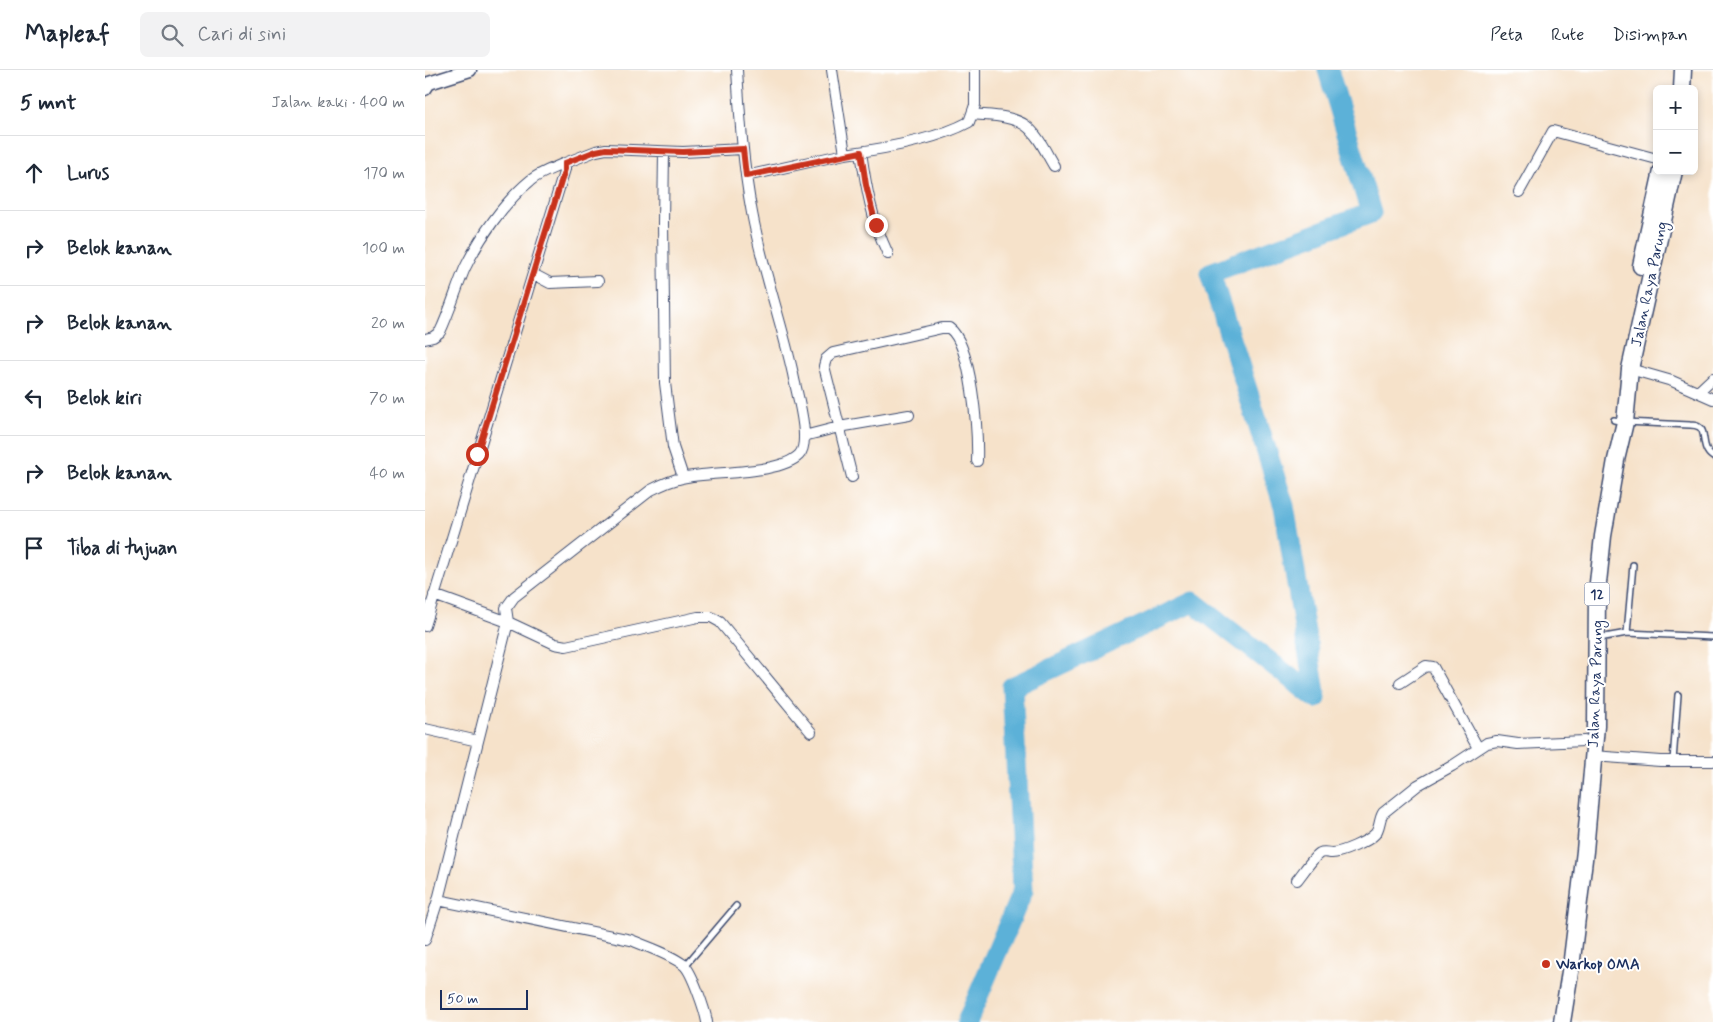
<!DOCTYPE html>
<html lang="id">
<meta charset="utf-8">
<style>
:root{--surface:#fff;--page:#f2f2f3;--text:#1f2937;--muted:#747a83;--line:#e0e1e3}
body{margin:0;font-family:Mynerve,sans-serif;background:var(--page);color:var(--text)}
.controls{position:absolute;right:15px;top:15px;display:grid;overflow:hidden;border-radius:8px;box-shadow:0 2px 8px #0003}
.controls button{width:45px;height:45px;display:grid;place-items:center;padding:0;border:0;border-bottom:1px solid var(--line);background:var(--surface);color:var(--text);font:25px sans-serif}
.scale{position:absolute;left:15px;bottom:12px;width:88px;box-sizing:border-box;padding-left:5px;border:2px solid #1b2f5e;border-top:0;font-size:14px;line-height:18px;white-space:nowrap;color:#1b2f5e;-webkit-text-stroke:4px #fff;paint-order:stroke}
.stop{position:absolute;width:15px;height:15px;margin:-11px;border:4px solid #c8321e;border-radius:50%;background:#fff}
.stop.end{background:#c8321e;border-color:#fff;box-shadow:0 1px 5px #0008}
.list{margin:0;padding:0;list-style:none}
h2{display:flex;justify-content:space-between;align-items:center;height:65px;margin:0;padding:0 20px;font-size:21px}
h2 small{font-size:16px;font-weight:400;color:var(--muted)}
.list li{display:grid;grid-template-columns:32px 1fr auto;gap:15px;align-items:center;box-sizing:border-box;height:75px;padding:0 20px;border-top:1px solid var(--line)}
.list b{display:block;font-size:19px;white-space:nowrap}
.list em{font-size:16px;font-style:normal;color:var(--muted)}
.icon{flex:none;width:28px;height:28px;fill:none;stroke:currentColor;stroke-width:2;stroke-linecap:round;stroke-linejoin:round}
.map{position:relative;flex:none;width:1288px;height:952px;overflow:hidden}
header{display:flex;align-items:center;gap:30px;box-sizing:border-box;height:70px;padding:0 25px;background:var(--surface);border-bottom:1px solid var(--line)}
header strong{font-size:24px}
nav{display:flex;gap:28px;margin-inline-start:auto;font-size:18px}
.search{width:350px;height:45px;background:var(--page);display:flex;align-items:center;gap:12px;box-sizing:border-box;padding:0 18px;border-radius:8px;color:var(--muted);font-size:19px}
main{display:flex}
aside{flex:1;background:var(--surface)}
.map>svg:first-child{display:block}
</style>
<header>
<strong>Mapleaf</strong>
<div class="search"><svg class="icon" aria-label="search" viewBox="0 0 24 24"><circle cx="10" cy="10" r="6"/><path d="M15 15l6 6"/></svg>Cari di sini</div>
<nav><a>Peta</a><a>Rute</a><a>Disimpan</a></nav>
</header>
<main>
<aside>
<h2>5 mnt<small>Jalan kaki · 400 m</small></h2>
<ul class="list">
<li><svg class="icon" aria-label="ahead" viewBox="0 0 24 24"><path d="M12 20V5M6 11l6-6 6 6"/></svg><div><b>Lurus</b></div><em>170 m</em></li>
<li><svg class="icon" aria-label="right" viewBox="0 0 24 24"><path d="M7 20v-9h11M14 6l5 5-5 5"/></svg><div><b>Belok kanan</b></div><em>100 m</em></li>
<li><svg class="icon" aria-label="right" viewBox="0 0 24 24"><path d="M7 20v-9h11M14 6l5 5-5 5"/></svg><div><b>Belok kanan</b></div><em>20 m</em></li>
<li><svg class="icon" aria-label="left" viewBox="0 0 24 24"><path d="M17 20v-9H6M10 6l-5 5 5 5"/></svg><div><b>Belok kiri</b></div><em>70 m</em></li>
<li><svg class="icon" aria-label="right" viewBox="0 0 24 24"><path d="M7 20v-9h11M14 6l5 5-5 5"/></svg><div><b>Belok kanan</b></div><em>40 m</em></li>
<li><svg class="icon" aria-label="arrive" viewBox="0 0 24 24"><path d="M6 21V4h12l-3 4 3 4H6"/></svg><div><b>Tiba di tujuan</b></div></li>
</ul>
</aside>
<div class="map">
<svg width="1288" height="952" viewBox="0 0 1288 952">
<rect width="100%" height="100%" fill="#fff"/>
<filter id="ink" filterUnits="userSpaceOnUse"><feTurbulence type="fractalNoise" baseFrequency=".02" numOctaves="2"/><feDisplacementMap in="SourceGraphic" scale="10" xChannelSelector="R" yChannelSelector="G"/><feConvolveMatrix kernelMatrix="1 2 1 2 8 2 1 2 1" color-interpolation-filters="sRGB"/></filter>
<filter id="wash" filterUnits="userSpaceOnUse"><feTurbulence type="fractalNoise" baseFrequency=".0096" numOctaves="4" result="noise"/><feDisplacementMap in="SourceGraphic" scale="20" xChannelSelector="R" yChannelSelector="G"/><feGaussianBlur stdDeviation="1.12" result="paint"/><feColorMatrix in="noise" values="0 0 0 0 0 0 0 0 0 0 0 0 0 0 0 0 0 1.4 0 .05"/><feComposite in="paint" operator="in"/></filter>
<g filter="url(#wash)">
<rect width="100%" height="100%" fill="#f6e2ca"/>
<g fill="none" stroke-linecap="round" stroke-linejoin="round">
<path stroke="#5cb1d8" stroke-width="21" d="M542,952L598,820L587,617L768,532L891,628L859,436L785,203L946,143L903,0"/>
</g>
</g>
<g filter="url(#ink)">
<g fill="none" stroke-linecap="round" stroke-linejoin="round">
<defs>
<path id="service" d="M1189,350L1200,352L1265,355C1268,355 1271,355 1274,357C1282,361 1275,379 1288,387
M1202,563L1208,495
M1174,568L1202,563L1288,567
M1248,691L1253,625
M260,896L311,836"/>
<path id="minor" d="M547,44C564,46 585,45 600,55C613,64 621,83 629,96
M239,82L238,153L240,313L248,377L258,407
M436,82C441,117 447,151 463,184
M420,84C458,79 511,70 544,52L550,35V0
M321,106L420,84L407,0
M1094,122L1128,61L1232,89
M108,204L125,213L173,211
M0,269L8,267L15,262C25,241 31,219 40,198C55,167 79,132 106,110C116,102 129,98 140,93
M1205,299L1247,311L1288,329
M1273,322L1288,308
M379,366L414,357L484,345
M427,407L399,296L401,289L408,283L517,258H524C547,274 553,363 552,391
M9,525L83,552L81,538L89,527L226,420C236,415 246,410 257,408C285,401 354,405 374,385C387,372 371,321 368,304C356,250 337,197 327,143C318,96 315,48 312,0
M0,556L140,99V93L171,81L181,79L258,82L318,79
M975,613L1001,596L1008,597L1053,678
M0,659L53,671
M1168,686L1235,691H1288
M872,810C878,803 888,787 895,783C899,781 903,783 907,783C916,783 944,771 950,764C955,759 954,749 958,743L993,715L1027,696L1062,673L1072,671L1093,674L1159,671
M0,870L13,830
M282,952C280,940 267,902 259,895C245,884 223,877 206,870L13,830L83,552L130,574L141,576L273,547H286L295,552L386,662"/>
<path id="tertiary" d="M0,19L4,13L45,0"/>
<path id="trunk" d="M1257,19L1258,0
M1216,196L1237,101
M1137,952L1147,889L1160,781L1171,656L1172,522L1178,466L1191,390L1200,352L1205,299L1249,101"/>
</defs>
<use href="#service" stroke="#3c4a6e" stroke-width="8"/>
<use href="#minor" stroke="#3c4a6e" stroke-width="12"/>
<use href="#tertiary" stroke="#3c4a6e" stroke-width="15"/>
<use href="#trunk" stroke="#3c4a6e" stroke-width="19"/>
<use href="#service" stroke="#fff" stroke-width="5"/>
<use href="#minor" stroke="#fff" stroke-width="10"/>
<use href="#tertiary" stroke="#fff" stroke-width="12"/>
<use href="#trunk" stroke="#fff" stroke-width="16"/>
</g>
</g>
<g fill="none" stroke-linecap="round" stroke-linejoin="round" filter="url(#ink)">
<path stroke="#c8321e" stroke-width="6" d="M52,384L140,99V93L171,81L181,79L258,82L318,79L321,106L436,82L441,115L451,155"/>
</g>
<circle fill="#c8321e" stroke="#fff" stroke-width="2" cx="1121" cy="894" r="5"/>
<g text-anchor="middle" stroke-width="4" stroke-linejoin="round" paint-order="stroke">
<rect fill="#fff" stroke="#5f6d8e" stroke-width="1" x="1159.5" y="512.5" width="25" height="23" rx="4"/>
<g font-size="14" font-weight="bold" fill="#1b2f5e">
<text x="1172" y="529">12</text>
</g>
<g font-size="15" fill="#1b2f5e" stroke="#fff">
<text transform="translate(1224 214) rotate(-78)" y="5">Jalan Raya Parung</text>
<text transform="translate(1170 614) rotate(-88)" y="5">Jalan Raya Parung</text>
</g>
<g font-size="15" font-weight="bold" fill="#1b2f5e" stroke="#fff" text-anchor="start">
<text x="1131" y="899">Warkop OMA</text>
</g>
</g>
</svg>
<div class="controls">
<button>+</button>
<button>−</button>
</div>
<div class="scale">50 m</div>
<div class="stop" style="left:52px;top:384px"></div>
<div class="stop end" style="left:451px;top:155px"></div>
</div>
</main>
